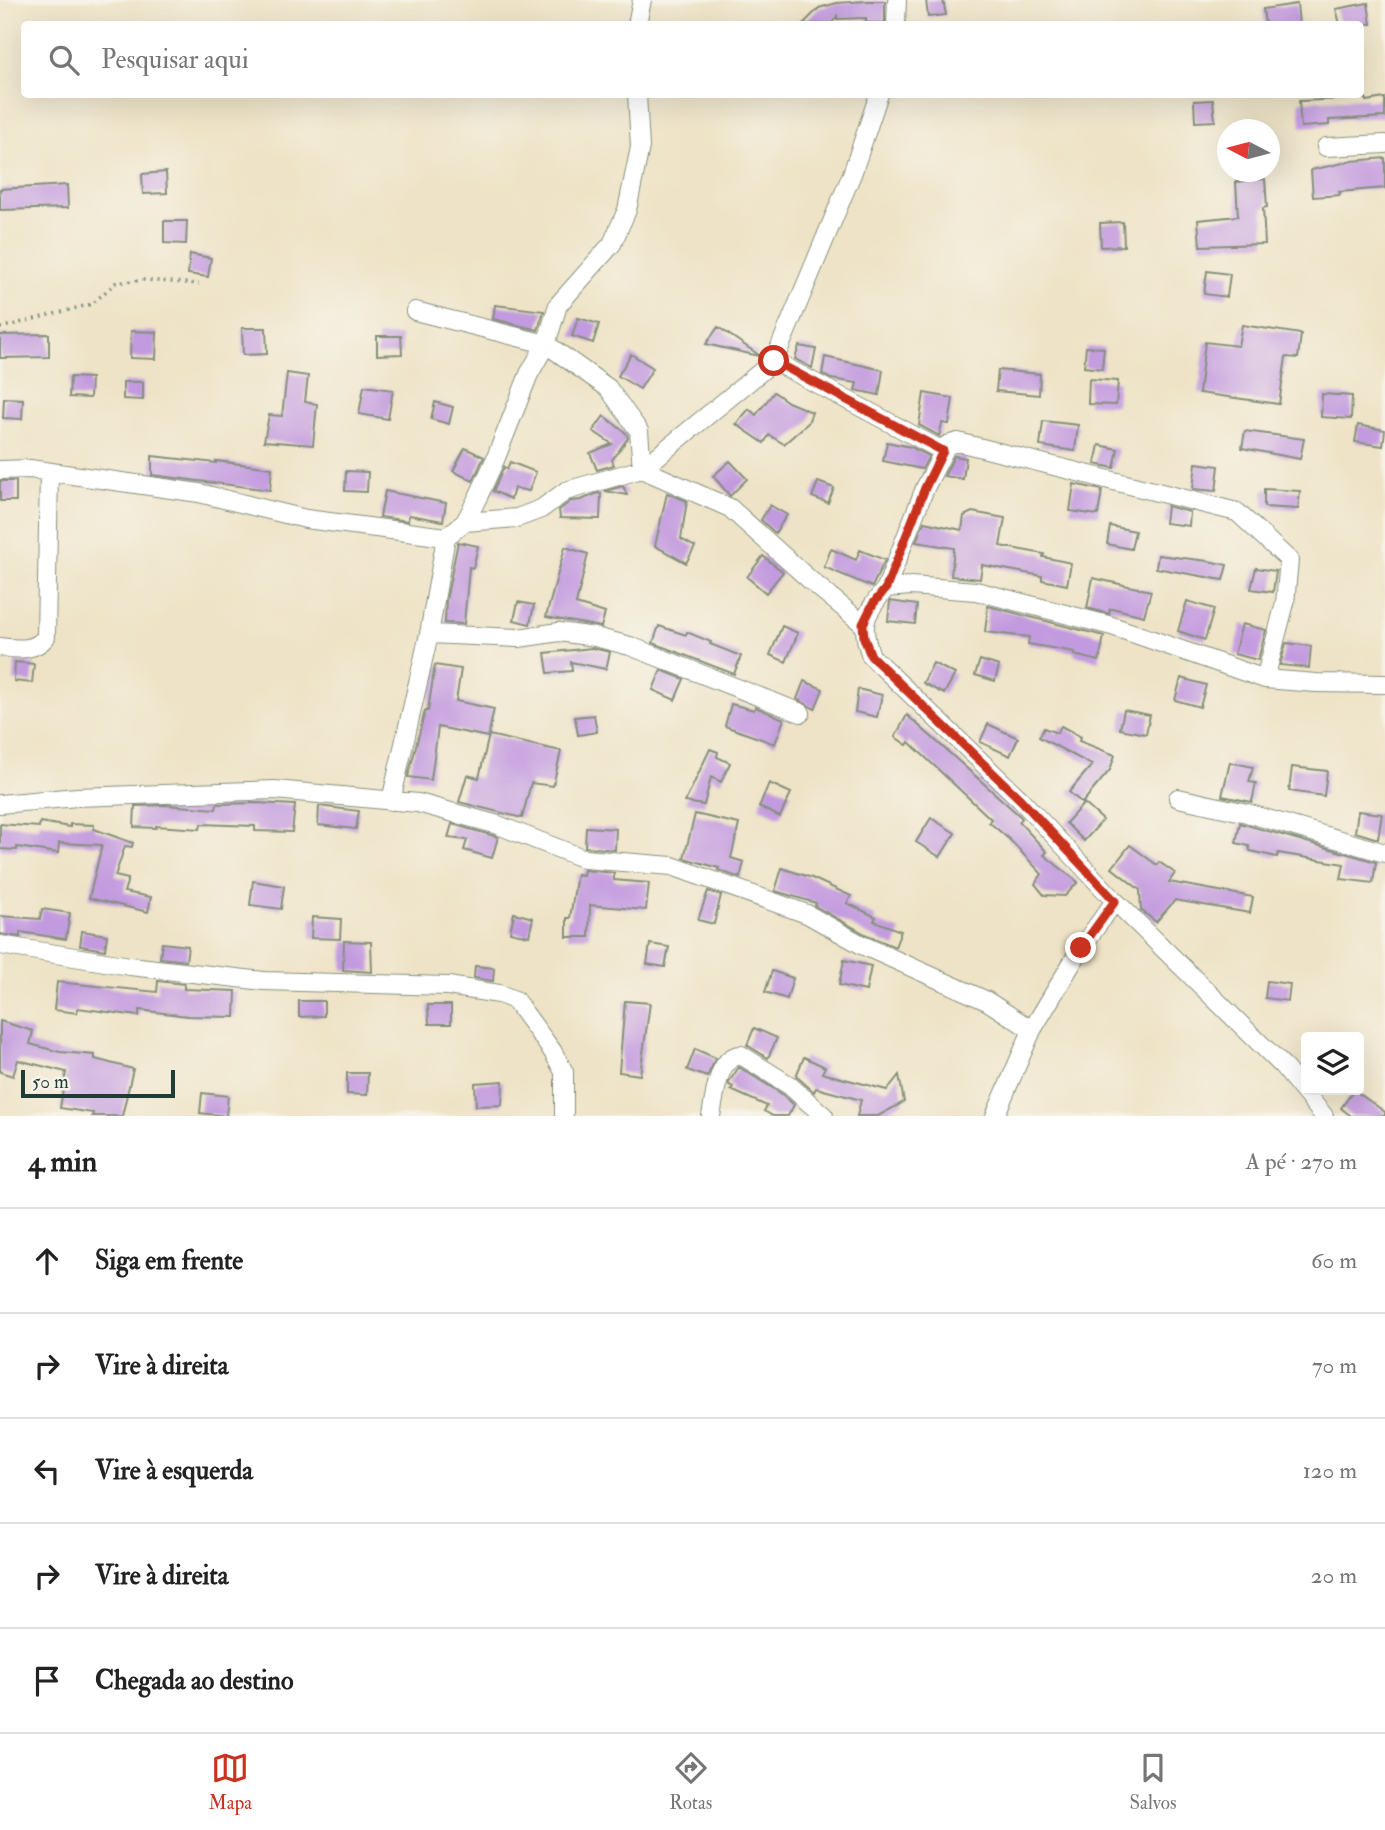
<!DOCTYPE html>
<html lang="pt">
<meta charset="utf-8">
<style>
:root{--surface:#fff;--page:#f6f6f6;--text:#222;--muted:#767676;--line:#e0e0e0;--accent:#c8321e}
body{margin:0;font-family:"IM FELL Double Pica",serif;background:var(--page);color:var(--text)}
.controls{position:absolute;right:21px;bottom:21px;display:grid;overflow:hidden;border-radius:7px;box-shadow:0 7px 28px #0002}
.controls button{width:63px;height:63px;display:grid;place-items:center;padding:0;border:0;border-bottom:2px solid var(--line);background:var(--surface);color:var(--text);font:35px sans-serif}
.compass{position:absolute;left:1217px;top:119px;width:63px;height:63px;border-radius:50%;background:var(--surface);box-shadow:0 7px 28px #0002;rotate:276deg}
.scale{position:absolute;left:21px;bottom:18px;width:154px;box-sizing:border-box;padding-left:7px;border:4px solid #1f3d34;border-top:0;font-size:19px;line-height:24px;white-space:nowrap;color:#1f3d34;-webkit-text-stroke:5px #f7f3e8;paint-order:stroke}
.stop{position:absolute;width:21px;height:21px;margin:-16px;border:5px solid #c8321e;border-radius:50%;background:#fff}
.stop.end{background:#c8321e;border-color:#fff;box-shadow:0 2px 7px #0008}
.list{margin:0;padding:0;list-style:none}
h2{display:flex;justify-content:space-between;align-items:center;height:91px;margin:0;padding:0 28px;font-size:30px}
h2 small{font-size:23px;font-weight:400;color:var(--muted)}
.list li{display:grid;grid-template-columns:46px 1fr auto;gap:21px;align-items:center;box-sizing:border-box;height:105px;padding:0 28px;border-top:2px solid var(--line)}
.list b{display:block;font-size:26px;white-space:nowrap}
.list em{font-size:23px;font-style:normal;color:var(--muted)}
.icon{flex:none;width:38px;height:38px;fill:none;stroke:currentColor;stroke-width:2;stroke-linecap:round;stroke-linejoin:round}
.map{position:relative;flex:none;width:1385px;height:1116px;overflow:hidden}
.search{position:absolute;background:var(--surface);box-shadow:0 7px 28px #0002;left:21px;right:21px;top:21px;height:77px;display:flex;align-items:center;gap:18px;box-sizing:border-box;padding:0 24px;border-radius:7px;color:var(--muted);font-size:26px}
.sheet{height:616px;background:var(--surface)}
nav{display:flex;justify-content:space-around;align-items:center;box-sizing:border-box;height:98px;border-top:2px solid var(--line);background:var(--surface);font-size:19px;color:var(--muted)}
nav a{display:grid;justify-items:center;gap:4px}
nav .on{color:var(--accent)}
.map>svg:first-child{display:block}
</style>
<div class="map">
<svg width="1385" height="1116" viewBox="0 0 1385 1116">
<rect width="100%" height="100%" fill="#f7f3e8"/>
<filter id="ink" filterUnits="userSpaceOnUse"><feTurbulence type="fractalNoise" baseFrequency=".0143" numOctaves="2"/><feDisplacementMap in="SourceGraphic" scale="14" xChannelSelector="R" yChannelSelector="G"/><feConvolveMatrix kernelMatrix="1 2 1 2 8 2 1 2 1" color-interpolation-filters="sRGB"/></filter>
<filter id="wash" filterUnits="userSpaceOnUse"><feTurbulence type="fractalNoise" baseFrequency=".00686" numOctaves="4" result="noise"/><feDisplacementMap in="SourceGraphic" scale="28" xChannelSelector="R" yChannelSelector="G"/><feGaussianBlur stdDeviation="1.57" result="paint"/><feColorMatrix in="noise" values="0 0 0 0 0 0 0 0 0 0 0 0 0 0 0 0 0 1.4 0 .05"/><feComposite in="paint" operator="in"/></filter>
<g filter="url(#wash)">
<rect width="100%" height="100%" fill="#eee3c6"/>
<g id="blocks">
<path fill="#c29adf" d="M926,0H943L946,15L928,17Z
M866,1H885V23H866V18L837,19V16L831,24H803L819,8L837,3Z
M1368,3L1371,24H1340L1336,9Z
M1297,4L1299,24H1265L1263,9Z
M1366,98V101L1385,98V117L1329,120V125L1301,127L1299,101Z
M1213,100L1215,121L1195,122L1194,101Z
M1385,158V188L1339,192L1340,195L1313,197L1311,170L1352,161Z
M166,172L167,193L143,194L142,174Z
M1265,179L1267,207L1263,208L1265,244L1200,246L1198,220L1238,216L1236,182Z
M67,185L68,208L0,210V189Z
M164,221H187L186,244L164,243Z
M1123,222L1124,246L1101,247L1100,223Z
M190,254L211,258L208,277L188,274Z
M1207,271L1230,274L1227,297L1204,294Z
M495,305L544,311L538,330L493,319Z
M578,318L599,324L593,343L572,336Z
M1242,325L1301,334L1298,358L1286,357L1279,404L1199,393L1205,342L1238,346Z
M718,327L759,355V356L706,344Z
M242,328H266L267,354L243,355Z
M131,331L157,332L156,359L130,358Z
M49,334V357L0,358V335Z
M377,336H401L402,354L377,355Z
M799,346L816,349L812,368L795,359Z
M1086,347L1104,348L1102,369L1084,367Z
M631,354L653,368L640,389L618,376Z
M825,357L883,370L879,395L855,390L857,383L831,379L822,374Z
M998,370L1040,374L1039,395L996,391Z
M287,373L308,376L305,402L317,404L313,445L264,441L269,415L282,416Z
M70,377L91,378L90,398L69,397Z
M1089,379L1118,381L1116,405L1088,404Z
M123,382H143V400L123,399Z
M364,386L393,390L388,419L359,414Z
M774,392L788,402L812,412L808,423L784,444L769,435L764,443L736,424L749,409L756,415Z
M924,393L953,398L949,424L942,423L939,436L919,425Z
M1322,394L1352,396L1351,419L1321,417Z
M4,398L23,399L22,419L3,418Z
M435,402L453,407L449,424L431,419Z
M604,416L626,433L628,438L612,460L614,465L597,470L590,453L612,444L593,431Z
M1043,421L1078,425L1075,451L1040,446Z
M1358,425L1385,430L1383,446L1355,442Z
M1245,431L1304,439L1300,459L1242,448Z
M887,442L911,447L929,456L922,469L883,461Z
M1099,445L1118,449L1114,468L1095,464Z
M465,448L484,457L473,481L453,471Z
M152,456L216,463V461L272,468L270,490L152,475Z
M954,456L966,458L963,479L944,476Z
M730,461L747,479L730,496L713,476Z
M510,462L536,472L529,491L514,488L511,499L493,491L504,467L507,469Z
M1196,463L1219,466L1216,491L1193,489Z
M346,471L368,472L367,492L345,491Z
M0,481H16V501H0Z
M818,482L834,488L828,503L812,497Z
M1074,484L1102,490L1098,515L1070,511Z
M623,486L627,495L605,491Z
M1264,489L1300,491L1298,509L1264,507Z
M385,491L446,503L443,521L409,515L408,521L380,517Z
M598,493L601,494L600,519L560,518L559,510L571,501L581,500Z
M667,493L687,501L681,539L695,547L686,563L655,546Z
M770,505L787,515L775,533L761,520Z
M1167,506L1190,512L1189,526L1165,523Z
M972,512L1005,518L1000,546L1044,554L1043,557L1071,563L1067,585L1042,580V576L982,565L980,579L951,576L954,548L916,542L924,522L962,530L964,516Z
M1110,526L1135,531L1131,549L1107,544Z
M458,542L478,546L473,568L469,567L464,624L445,623L446,600Z
M565,547L588,554L576,604L605,613L601,627L546,617Z
M831,549L856,560L860,550L885,560L872,587L824,567Z
M1158,555L1208,561L1227,565L1223,580L1156,568Z
M763,556L783,572L766,593L747,577Z
M1256,568L1276,571L1273,592L1251,589Z
M1093,578L1151,591L1144,616L1116,609H1110L1109,614L1087,608Z
M890,601L917,605L915,624L888,621Z
M1187,601L1214,609L1205,640L1178,631Z
M518,602L534,605L530,624L514,620Z
M988,606L1104,636L1099,661L1074,655L1075,652L1028,644L1029,637L985,632Z
M1242,624L1266,630L1258,660L1234,654Z
M659,626L686,635L687,632L711,642L710,644L741,656L734,674L653,643Z
M782,626L798,633L786,662L770,655Z
M1286,643L1311,646L1309,668L1280,665Z
M592,648L610,652L606,669L571,662L572,671L548,673L545,653Z
M980,660L999,666L995,681L975,675Z
M15,662L34,664L32,683L14,681Z
M933,663L955,674L944,694L923,683Z
M435,665L461,669L456,701L494,709L488,737L438,727L431,780L408,777L425,711H428Z
M661,670L684,679L675,700L653,690Z
M1181,678L1206,685L1200,707L1175,700Z
M804,681L823,689L815,709L797,699Z
M858,689L882,695L877,717L855,712Z
M731,704L754,710L755,707L784,719L775,744L725,726Z
M1124,710L1150,715L1146,734L1120,729Z
M594,715L597,732L578,735L575,717Z
M907,715L1020,816L1022,818L1019,822L1047,852L1044,855L1078,882L1065,896L1044,895L1035,884L1042,874L1010,840L989,822L991,819L909,742L907,745L895,737Z
M988,724L1018,738L1010,756L980,742Z
M1061,726L1081,737L1079,741L1115,755L1110,770L1082,803L1069,792L1092,765L1039,737L1044,728L1057,733Z
M489,735L561,751L553,786L531,783L522,818L459,802L467,775L479,778Z
M710,749L718,752L717,757L730,763L721,782L711,777L704,805L685,802Z
M1230,762L1253,767L1249,782L1256,783L1252,802L1222,796Z
M1292,767L1327,771L1324,796L1289,791Z
M769,783L791,793L780,817L759,807Z
M256,803L295,805L292,832L255,831V826L201,824L200,829L156,826V828L134,827L135,806L165,805L216,809L217,804Z
M1084,803L1103,820L1084,841L1066,823Z
M319,806L359,811L356,829L318,825Z
M1358,811L1382,814L1378,839L1355,832Z
M695,814L739,824L731,858L744,862L740,878L718,870L719,868L684,858Z
M931,818L955,833L940,857L916,842Z
M40,822L70,827V824L94,825V829L133,843L132,847L125,846L115,876L128,879L124,892L151,897L148,912L89,898L102,845L59,843L58,853L17,847V850L0,849V824L39,827Z
M1240,823L1376,862L1373,883L1341,879L1344,864L1278,853L1277,857L1250,851L1249,846L1236,843Z
M452,824L498,837L492,858L464,850L467,840L448,838Z
M586,827L616,829L615,850L585,847Z
M1130,845L1157,865L1159,862L1175,873L1169,882L1253,897L1250,913L1175,900L1156,922L1141,910L1140,890L1112,868Z
M782,868L812,878L851,896L847,903L876,917L874,921L901,931L895,947L867,935L815,906L816,903L775,891Z
M584,870L614,873V880L649,883L646,910L590,905L589,937H567V918H570L577,874L583,875Z
M253,881L284,886L281,909L250,905Z
M708,891L721,895L714,924L698,920Z
M42,909L70,913L66,939L20,932V937L0,934V916L40,919Z
M514,913L533,918L529,936L510,932Z
M312,917L341,919L340,939L311,938Z
M82,931L107,935L105,950L80,946Z
M344,941L371,942L372,972L343,970Z
M162,943L188,946L186,961L160,958Z
M650,944L669,947L665,967L647,964Z
M844,960L871,966L866,991L839,985Z
M475,966L494,968L493,981L474,978Z
M772,971L793,978L787,999L765,992Z
M158,981L184,984V989L236,991L235,1017L188,1016L139,1010V1016L78,1008L77,1013L54,1010L57,982L157,992Z
M1267,981L1290,984L1288,1001L1265,998Z
M299,1001H324V1016L299,1017Z
M625,1001L650,1003L640,1075L619,1072Z
M428,1005H451V1024H429Z
M0,1021L33,1031L30,1044L60,1052L95,1055V1059L133,1069L122,1116H92L93,1113L60,1108L66,1072L18,1060L13,1076L0,1072Z
M754,1028L777,1038L768,1058L747,1045Z
M695,1049L716,1058L707,1077L687,1070Z
M804,1057L825,1067L822,1073L887,1090L899,1075L904,1102L878,1116H857L861,1100L816,1088L814,1092L796,1076Z
M739,1067L782,1094L794,1105L788,1116H773L764,1111L767,1106L731,1090L733,1087L729,1085V1082Z
M347,1073H368L367,1095L347,1094Z
M503,1081L502,1105L476,1106L475,1083Z
M1354,1090L1385,1112V1116H1351L1341,1108Z
M202,1093L228,1096L226,1116L200,1113Z"/>
</g>
</g>
<g filter="url(#ink)">
<use href="#blocks" fill-opacity="0" stroke="#86907d" stroke-width="2"/>
<g fill="none" stroke-linecap="round" stroke-linejoin="round">
<defs>
<path id="minor" d="M637,24L642,0
M896,24L897,0
M1326,147L1385,144
M415,311L546,344L608,388L639,431L642,469L730,508L810,580L863,624
M774,361L943,451
M0,470L30,469L199,493L306,519L446,537L465,522L478,497L495,460L529,374L546,344L558,305L612,244L627,210L640,147L637,94
M465,522L517,518L541,509L566,491L642,469L774,361L852,174L879,94
M886,588L925,488L947,445L958,442L1237,512L1289,560L1285,603L1265,679
M429,634L519,638L559,632L595,637L630,646L801,713
M0,647C18,649 34,652 46,637L49,472
M1178,798L1247,813L1385,853
M391,801L429,634L446,537
M0,804L77,797L275,790L418,803L498,825L585,859L672,866L807,914L862,945L987,1001L1032,1030L1081,948L1115,901
M0,945L130,966L264,981L448,986L499,994L515,1000L553,1052L564,1072V1116
M711,1116C715,1097 717,1056 741,1055L789,1085L824,1116
M995,1116L1032,1030
M1324,1116L1282,1065L1115,901L1021,800L871,656C859,624 865,614 886,588L911,586L976,591L1112,626L1265,679L1316,683L1385,684"/>
</defs>
<use href="#minor" stroke="#86907d" stroke-width="20"/>
<path stroke="#86907d" stroke-width="3.5" stroke-dasharray="2 5" stroke-linecap="butt" d="M0,328L92,304L115,283L144,280L199,284"/>
<use href="#minor" stroke="#fff" stroke-width="18"/>
</g>
</g>
<g fill="none" stroke-linecap="round" stroke-linejoin="round" filter="url(#ink)">
<path stroke="#c8321e" stroke-width="9" d="M774,361L943,451L925,488L886,588L873,604L863,624L864,638L871,656L1021,800L1115,901L1081,948"/>
</g>
</svg>
<div class="controls">
<button><svg class="icon" aria-label="layers" viewBox="0 0 24 24"><path d="M12 4l9 5-9 5-9-5zM3 14l9 5 9-5"/></svg></button>
</div>
<svg class="compass" viewBox="-18 -18 36 36"><path d="M0-13l5 13h-10z" fill="#e53935"/><path d="M0 13l5-13h-10z" fill="#767676"/></svg>
<div class="scale">50 m</div>
<div class="stop" style="left:774px;top:361px"></div>
<div class="stop end" style="left:1081px;top:948px"></div>
<div class="search"><svg class="icon" aria-label="search" viewBox="0 0 24 24"><circle cx="10" cy="10" r="6"/><path d="M15 15l6 6"/></svg>Pesquisar aqui</div>
</div>
<section class="sheet">
<h2>4 min<small>A pé · 270 m</small></h2>
<ul class="list">
<li><svg class="icon" aria-label="ahead" viewBox="0 0 24 24"><path d="M12 20V5M6 11l6-6 6 6"/></svg><div><b>Siga em frente</b></div><em>60 m</em></li>
<li><svg class="icon" aria-label="right" viewBox="0 0 24 24"><path d="M7 20v-9h11M14 6l5 5-5 5"/></svg><div><b>Vire à direita</b></div><em>70 m</em></li>
<li><svg class="icon" aria-label="left" viewBox="0 0 24 24"><path d="M17 20v-9H6M10 6l-5 5 5 5"/></svg><div><b>Vire à esquerda</b></div><em>120 m</em></li>
<li><svg class="icon" aria-label="right" viewBox="0 0 24 24"><path d="M7 20v-9h11M14 6l5 5-5 5"/></svg><div><b>Vire à direita</b></div><em>20 m</em></li>
<li><svg class="icon" aria-label="arrive" viewBox="0 0 24 24"><path d="M6 21V4h12l-3 4 3 4H6"/></svg><div><b>Chegada ao destino</b></div></li>
</ul>
</section>
<nav>
<a class="on"><svg class="icon" aria-label="map" viewBox="0 0 24 24"><path d="M3 6l6-2 6 2 6-2v14l-6 2-6-2-6 2zM9 4v14M15 6v14"/></svg>Mapa</a>
<a><svg class="icon" aria-label="directions" viewBox="0 0 24 24"><path d="M12 3l9 9-9 9-9-9zM9 14v-3h6M13 9l2 2-2 2"/></svg>Rotas</a>
<a><svg class="icon" aria-label="saved" viewBox="0 0 24 24"><path d="M7 4h10v16l-5-4-5 4z"/></svg>Salvos</a>
</nav>
